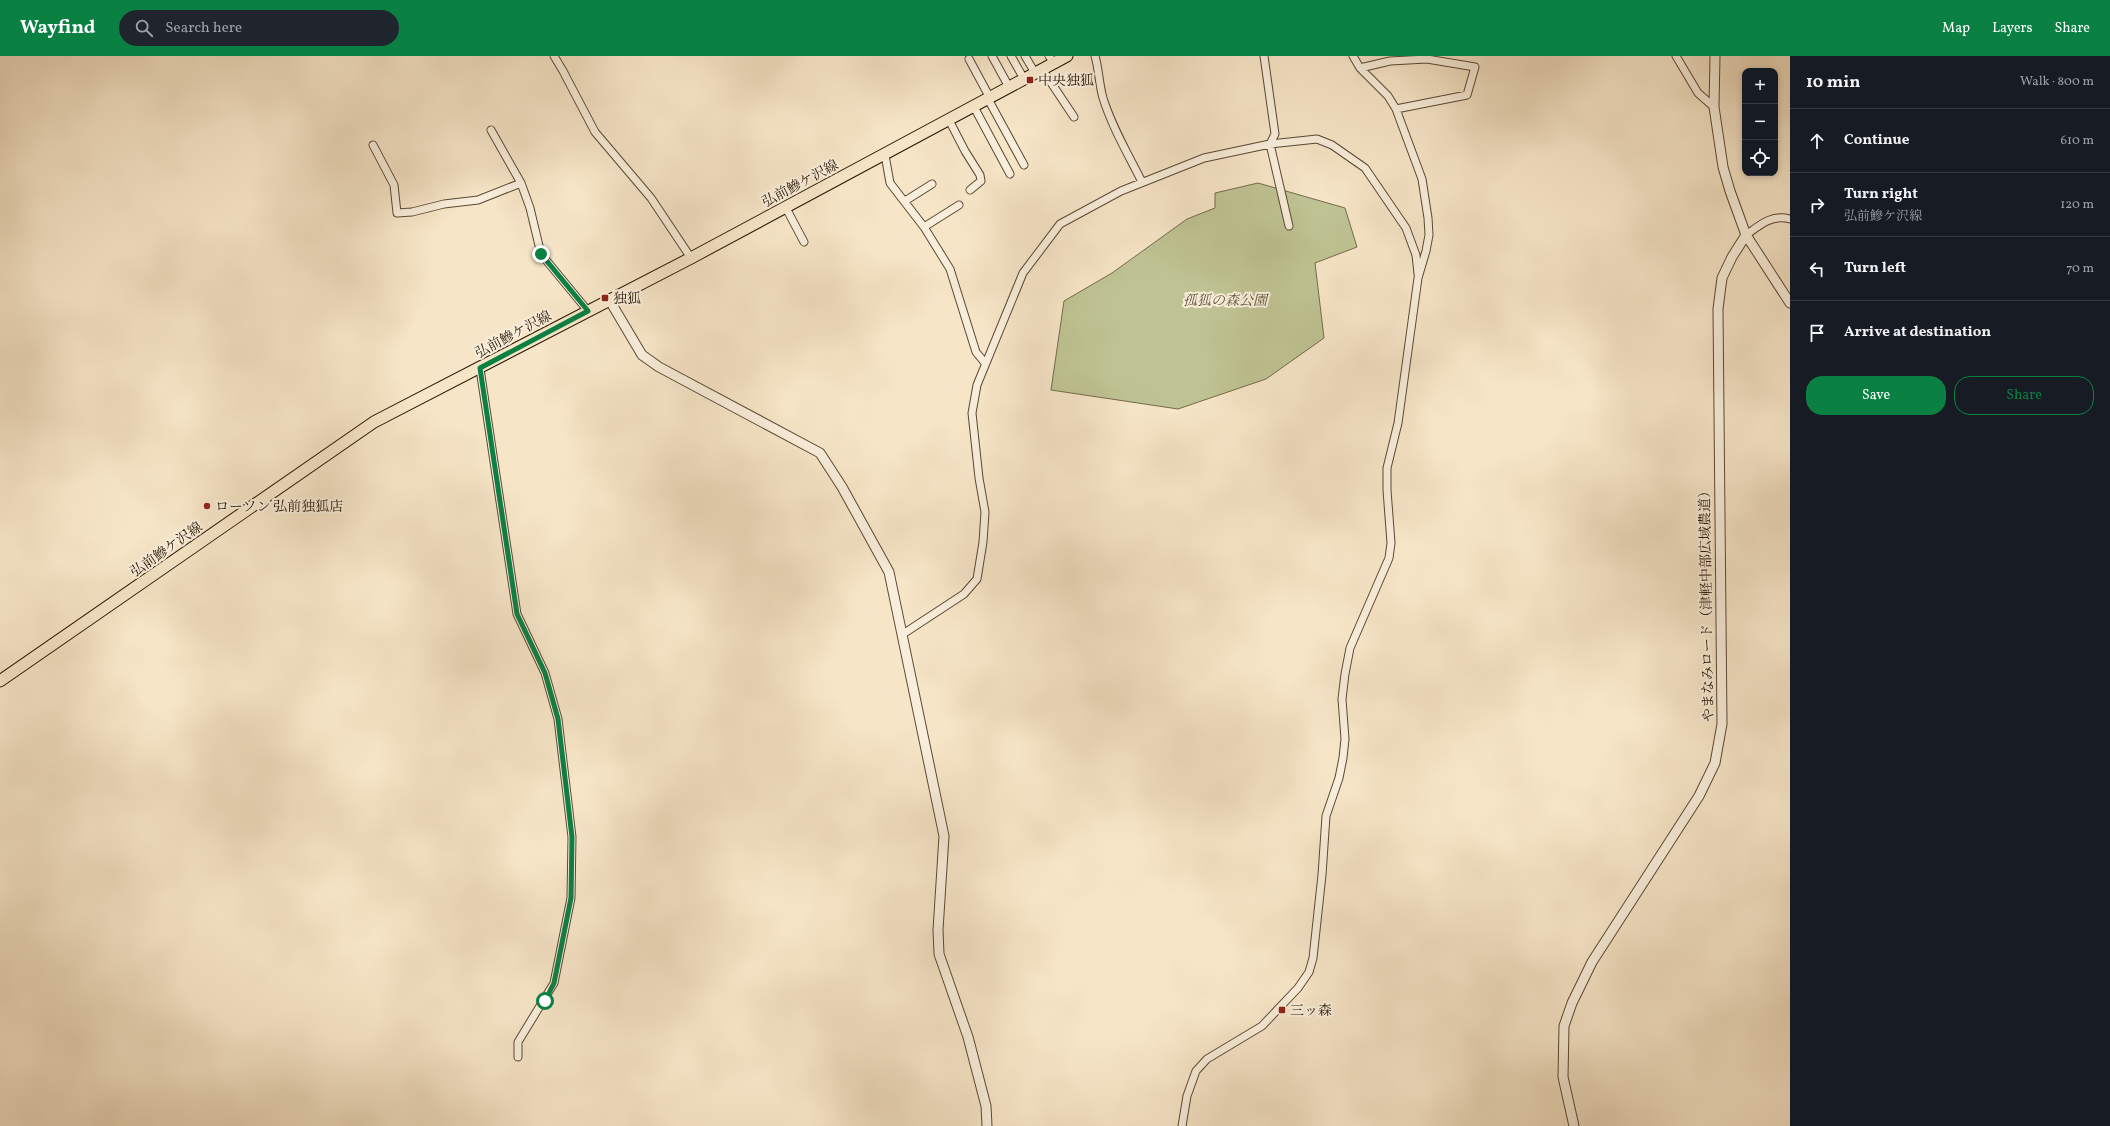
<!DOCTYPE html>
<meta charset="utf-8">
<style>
:root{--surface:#171b24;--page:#20242c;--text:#f1f3f6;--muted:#9ea1a6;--line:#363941;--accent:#0b8043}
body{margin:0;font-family:Vollkorn,"Noto Serif JP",serif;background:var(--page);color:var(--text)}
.controls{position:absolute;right:12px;top:12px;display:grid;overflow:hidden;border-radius:8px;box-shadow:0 2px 6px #0003}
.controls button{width:36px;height:36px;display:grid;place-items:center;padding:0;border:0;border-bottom:1px solid var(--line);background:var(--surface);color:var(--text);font:20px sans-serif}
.stop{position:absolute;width:12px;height:12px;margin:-9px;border:3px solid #0b8043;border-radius:50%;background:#fff}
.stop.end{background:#0b8043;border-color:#fff;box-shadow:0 1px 4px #0008}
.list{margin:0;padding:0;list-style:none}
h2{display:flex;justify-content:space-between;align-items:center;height:52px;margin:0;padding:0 16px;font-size:17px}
h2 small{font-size:13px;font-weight:400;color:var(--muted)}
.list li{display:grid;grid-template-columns:26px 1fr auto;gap:12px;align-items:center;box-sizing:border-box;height:64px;padding:0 16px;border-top:1px solid var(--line)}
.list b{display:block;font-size:15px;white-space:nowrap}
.list p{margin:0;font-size:13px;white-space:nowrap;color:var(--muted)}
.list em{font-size:13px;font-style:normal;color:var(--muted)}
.actions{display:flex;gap:8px;padding:12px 16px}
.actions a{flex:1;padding:9px 0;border:1px solid var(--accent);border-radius:16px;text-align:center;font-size:14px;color:var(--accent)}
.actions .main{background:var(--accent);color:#fff}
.icon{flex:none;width:22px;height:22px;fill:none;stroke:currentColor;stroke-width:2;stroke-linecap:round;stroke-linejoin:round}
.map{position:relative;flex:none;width:1790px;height:1070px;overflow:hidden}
header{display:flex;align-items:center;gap:24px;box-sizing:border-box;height:56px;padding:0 20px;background:var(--accent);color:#fff}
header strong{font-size:19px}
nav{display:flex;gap:22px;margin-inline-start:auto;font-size:14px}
.search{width:280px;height:36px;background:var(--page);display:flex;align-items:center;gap:10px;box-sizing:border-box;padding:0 14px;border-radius:22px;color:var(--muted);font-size:15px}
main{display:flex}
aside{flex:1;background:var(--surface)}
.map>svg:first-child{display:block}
</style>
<header>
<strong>Wayfind</strong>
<div class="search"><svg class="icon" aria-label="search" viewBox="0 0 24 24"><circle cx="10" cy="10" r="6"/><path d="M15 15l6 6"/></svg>Search here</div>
<nav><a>Map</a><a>Layers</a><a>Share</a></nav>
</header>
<main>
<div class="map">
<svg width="1790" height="1070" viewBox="0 0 1790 1070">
<rect width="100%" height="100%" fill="#f6e5c7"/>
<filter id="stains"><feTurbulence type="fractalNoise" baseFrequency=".005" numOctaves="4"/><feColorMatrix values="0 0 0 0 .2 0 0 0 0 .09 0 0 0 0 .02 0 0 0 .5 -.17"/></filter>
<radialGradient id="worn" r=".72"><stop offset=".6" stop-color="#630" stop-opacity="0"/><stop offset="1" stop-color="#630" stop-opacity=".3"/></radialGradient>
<path fill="#bfc393" stroke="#726c4a" d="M1258,127L1345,152L1357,191L1315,207L1324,282L1266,323L1178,353L1051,334L1064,245L1112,217L1187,163L1215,152V137Z"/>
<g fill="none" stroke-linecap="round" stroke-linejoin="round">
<defs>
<path id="minor" d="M554,0L563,15L595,76L651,142L691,202
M992,0L1009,31
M1011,0L1024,23
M1025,0L1035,17
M1049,0L1054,7
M1095,0C1099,14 1099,28 1103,42C1112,71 1128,98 1142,126
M1264,0L1275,78L1270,88L1289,170
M1676,0L1698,37L1714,51
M969,3L990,42
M1360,12L1390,5L1427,3L1475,11L1467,39L1396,53
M1042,13L1074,61
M988,43L1024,109
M974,51L1010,118
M949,64L965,95L980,119L981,125L970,134
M491,74L521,127L530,152L541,198L588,255
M373,89L394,129L397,157L412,156L444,148L478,144L521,127
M885,99L890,127L924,171L950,213L976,296L985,307
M905,145L932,128
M786,152L804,186
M924,171L959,149
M1746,179C1760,169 1772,158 1790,163
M480,313L517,558L545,617L558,663L572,781L571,842L554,927L518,986V1001
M903,578L964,538L977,523L983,486L985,456L979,422L972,357L977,329L1023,217L1060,168L1121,135L1204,102L1270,88L1317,83L1332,89L1365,112L1406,172L1416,199L1418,218
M1182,1070L1187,1040L1196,1015L1207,1003L1262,970L1298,932L1309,916L1313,902L1322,819L1326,760L1339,722L1343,702L1345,683L1342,643L1345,618L1350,592L1389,502L1391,487L1387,434V412L1398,367L1418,222L1426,195L1429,179L1428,162L1422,123L1396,53L1388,40L1360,12L1353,0"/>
<path id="tertiary" d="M1715,0L1714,51L1723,111L1730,135L1746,179L1790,247
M610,245L642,299L659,311L820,397L842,431L889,516L944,780L938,874L939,898L968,981L986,1050L987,1070
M1574,1070L1563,1021L1564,970L1572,947L1592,906L1699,740L1715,707L1722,668L1718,253L1722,222L1732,201L1746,179"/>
<path id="primary" d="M0,625L374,366L691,202L1067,0"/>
</defs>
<use href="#minor" stroke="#5a4833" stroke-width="9"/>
<use href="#tertiary" stroke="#5a4833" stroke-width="11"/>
<use href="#primary" stroke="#261402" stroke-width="13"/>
<use href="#minor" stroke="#f9eedb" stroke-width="7"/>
<use href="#tertiary" stroke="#f9eedb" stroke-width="9"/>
<use href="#primary" stroke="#f6e5c7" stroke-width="11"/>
</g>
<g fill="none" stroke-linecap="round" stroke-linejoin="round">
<path stroke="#0b8043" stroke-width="5" d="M541,198L588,255L480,312L517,558L545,617L558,663L572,781L571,842L554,927L545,945"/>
</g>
<g fill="#8f2418" stroke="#f9eedb" stroke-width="1.5">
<rect x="1026" y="20" width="8" height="8" rx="2"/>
<rect x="601" y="238" width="8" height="8" rx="2"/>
<circle cx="207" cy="450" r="4"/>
<rect x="1278" y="950" width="8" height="8" rx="2"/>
</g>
<g text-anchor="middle" stroke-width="4" stroke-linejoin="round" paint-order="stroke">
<g font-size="14" fill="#261402" stroke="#f9eedb" text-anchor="start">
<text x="1038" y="29">中央独狐</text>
<text x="613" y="247">独狐</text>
<text x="215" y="455">ローソン 弘前独狐店</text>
<text x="1290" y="959">三ッ森</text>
</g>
<g font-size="14" fill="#261402" stroke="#f9eedb">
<text transform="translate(800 127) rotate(-28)" y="5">弘前鰺ケ沢線</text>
<text transform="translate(513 278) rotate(-28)" y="5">弘前鰺ケ沢線</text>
<text transform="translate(166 493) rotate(-35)" y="5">弘前鰺ケ沢線</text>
<text transform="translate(1706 547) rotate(-91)" y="5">やまなみロード（津軽中部広域農道）</text>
</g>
<g font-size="14" font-style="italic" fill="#5c5135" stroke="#f9eedb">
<text x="1225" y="249">孤狐の森公園</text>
</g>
</g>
<rect width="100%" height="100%" filter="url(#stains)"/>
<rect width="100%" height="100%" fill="url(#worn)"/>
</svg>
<div class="controls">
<button>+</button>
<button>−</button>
<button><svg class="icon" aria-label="locate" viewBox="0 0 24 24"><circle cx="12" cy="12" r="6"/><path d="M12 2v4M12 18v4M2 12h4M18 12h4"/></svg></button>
</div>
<div class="stop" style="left:545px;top:945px"></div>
<div class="stop end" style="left:541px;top:198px"></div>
</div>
<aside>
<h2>10 min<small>Walk · 800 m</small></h2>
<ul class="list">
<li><svg class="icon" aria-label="ahead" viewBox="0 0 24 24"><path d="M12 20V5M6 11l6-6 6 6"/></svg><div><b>Continue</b></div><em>610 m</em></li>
<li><svg class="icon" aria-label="right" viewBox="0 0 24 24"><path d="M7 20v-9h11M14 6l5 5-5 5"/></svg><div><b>Turn right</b><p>弘前鰺ケ沢線</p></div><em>120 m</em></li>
<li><svg class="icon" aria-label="left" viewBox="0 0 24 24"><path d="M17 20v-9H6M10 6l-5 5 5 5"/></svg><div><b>Turn left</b></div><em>70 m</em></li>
<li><svg class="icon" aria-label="arrive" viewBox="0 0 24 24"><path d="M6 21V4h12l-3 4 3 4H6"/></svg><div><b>Arrive at destination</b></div></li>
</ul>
<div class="actions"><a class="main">Save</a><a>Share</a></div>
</aside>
</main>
